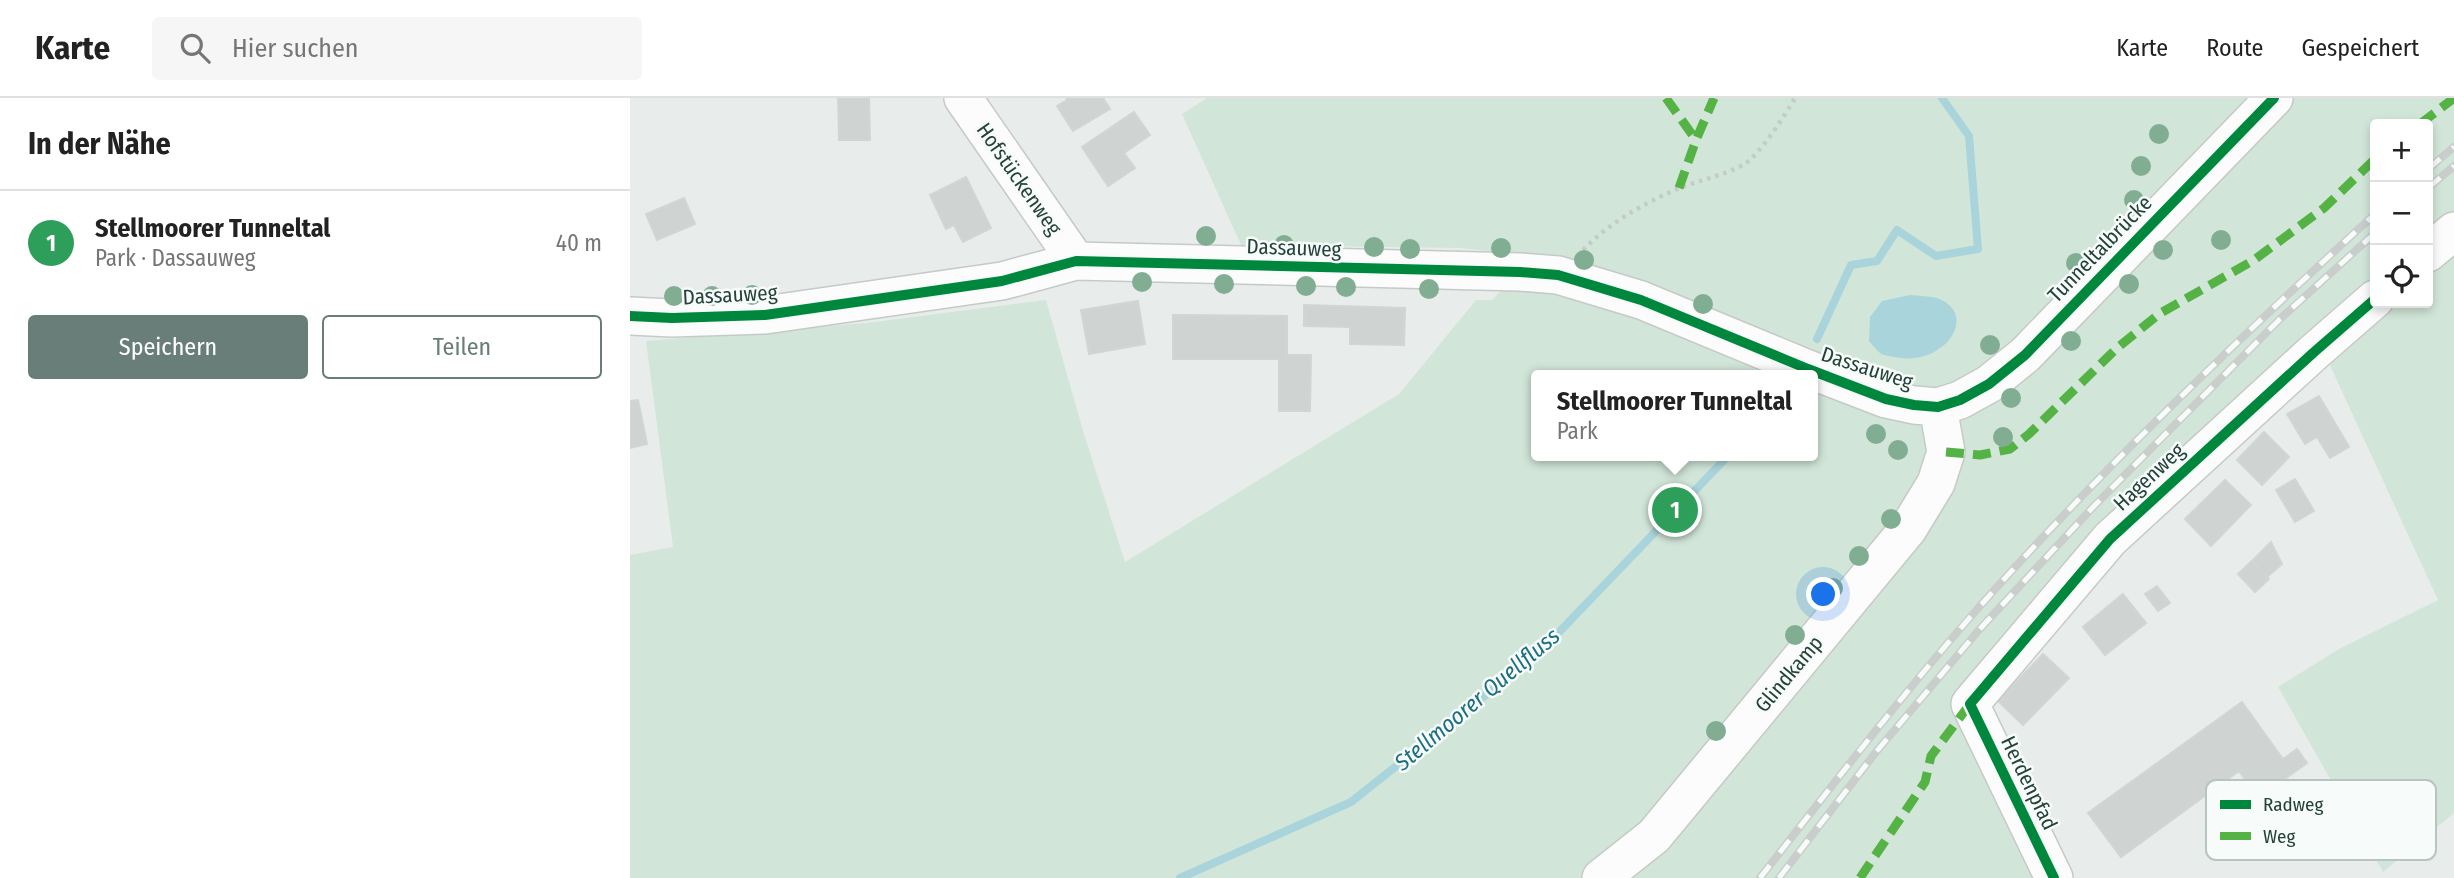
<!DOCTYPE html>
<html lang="de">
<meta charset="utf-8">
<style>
:root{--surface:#fff;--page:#f6f6f6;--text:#222;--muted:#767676;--line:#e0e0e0;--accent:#697e78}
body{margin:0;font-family:"Fira Sans Condensed",sans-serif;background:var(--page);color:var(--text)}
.controls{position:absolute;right:21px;top:21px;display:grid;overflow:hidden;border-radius:7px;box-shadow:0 4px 10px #0003}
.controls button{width:63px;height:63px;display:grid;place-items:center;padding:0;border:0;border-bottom:2px solid var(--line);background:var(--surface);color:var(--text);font:35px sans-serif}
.you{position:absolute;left:1194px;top:497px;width:24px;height:24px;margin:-18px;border:5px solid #fff;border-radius:50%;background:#1a73e8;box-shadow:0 0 0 10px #1a73e833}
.badge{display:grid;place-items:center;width:46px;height:46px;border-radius:50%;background:var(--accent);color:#fff;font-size:23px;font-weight:700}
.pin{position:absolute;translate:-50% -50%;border:4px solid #fff;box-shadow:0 2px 7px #0006}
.popup{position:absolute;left:901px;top:272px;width:287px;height:91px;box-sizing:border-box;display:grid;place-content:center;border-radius:7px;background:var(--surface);filter:drop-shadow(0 2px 5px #0005);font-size:23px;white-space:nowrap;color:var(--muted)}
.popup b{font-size:26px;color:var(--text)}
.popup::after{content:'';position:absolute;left:50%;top:100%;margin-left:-14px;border:14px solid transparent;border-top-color:var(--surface)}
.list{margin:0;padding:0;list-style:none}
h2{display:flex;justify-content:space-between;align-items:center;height:91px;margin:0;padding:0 28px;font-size:30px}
h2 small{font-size:23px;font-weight:400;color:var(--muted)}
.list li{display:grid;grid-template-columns:46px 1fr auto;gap:21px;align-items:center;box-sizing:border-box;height:105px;padding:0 28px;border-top:2px solid var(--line)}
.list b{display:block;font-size:26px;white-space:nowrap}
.list p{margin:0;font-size:23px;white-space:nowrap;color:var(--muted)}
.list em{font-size:23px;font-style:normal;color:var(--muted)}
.actions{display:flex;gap:14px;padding:21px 28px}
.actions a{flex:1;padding:16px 0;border:2px solid var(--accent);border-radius:7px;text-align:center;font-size:24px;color:var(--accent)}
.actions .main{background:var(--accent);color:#fff}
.icon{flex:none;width:38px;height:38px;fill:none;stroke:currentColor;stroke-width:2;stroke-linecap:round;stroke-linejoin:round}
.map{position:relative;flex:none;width:1824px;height:780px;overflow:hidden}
header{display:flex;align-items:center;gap:42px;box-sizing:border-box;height:98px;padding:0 35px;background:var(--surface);border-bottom:2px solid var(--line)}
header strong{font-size:33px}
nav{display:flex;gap:38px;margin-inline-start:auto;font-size:24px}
.search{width:490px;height:63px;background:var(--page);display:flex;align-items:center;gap:18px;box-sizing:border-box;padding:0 24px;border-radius:7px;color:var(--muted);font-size:26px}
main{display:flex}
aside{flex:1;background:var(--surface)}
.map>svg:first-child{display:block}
</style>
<header>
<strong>Karte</strong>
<div class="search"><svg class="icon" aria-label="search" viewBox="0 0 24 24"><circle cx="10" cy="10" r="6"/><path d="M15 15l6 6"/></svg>Hier suchen</div>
<nav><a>Karte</a><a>Route</a><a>Gespeichert</a></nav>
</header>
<main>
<aside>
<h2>In der Nähe<small></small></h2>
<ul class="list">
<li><span class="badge" style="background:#2e9e5b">1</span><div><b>Stellmoorer Tunneltal</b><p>Park · Dassauweg</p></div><em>40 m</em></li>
</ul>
<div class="actions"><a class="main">Speichern</a><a>Teilen</a></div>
</aside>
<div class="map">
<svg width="1824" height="780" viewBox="0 0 1824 780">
<rect width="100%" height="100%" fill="#e8edeb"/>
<path fill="#d1e6d8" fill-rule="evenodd" d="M577,0H1824V715L1753,774L1648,589L1709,551L1808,502L1698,263L1524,384L1365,547L1335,583L1443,780H0V457L43,449L16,243L236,225L416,202L453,333L495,464L769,296L846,202H862L904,158L830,150L611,147L552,16ZM1745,26H1798V205H1745ZM907,277H1183V358H907Z"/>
<path fill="#a9d4db" d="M1280,197C1288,198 1299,198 1307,200C1351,216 1314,270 1265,259C1260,258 1254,258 1250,255C1246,252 1242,246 1239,243L1240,219L1252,203Z"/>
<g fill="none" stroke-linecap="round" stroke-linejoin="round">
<path stroke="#a9d4db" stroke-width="8" d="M1187,241L1221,167L1247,163L1267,132L1306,158L1348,151L1339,38L1312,0
M550,780L721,704L910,554L1098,358"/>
</g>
<path fill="#cfd4d2" stroke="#d1d6d4" stroke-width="2" d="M208,0H239L240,42H209Z
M436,0H473L480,11L443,33L427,8L437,2Z
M504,14L520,37L494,55L505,70L478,88L452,49Z
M336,79L361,130L333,144L324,127L316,131L300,97Z
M54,100L65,126L27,142L16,116Z
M508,203L515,246L459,256L451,212Z
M674,207L775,210L774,247L720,246V229L674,228Z
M543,217L657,218V257H681L680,313H649V261H543Z
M1689,298L1719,349L1700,360L1687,339L1675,346L1657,316Z
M8,302L17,346L0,350V303Z
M1634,334L1659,359L1632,387L1607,362Z
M1665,381L1684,413L1665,424L1646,392Z
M1595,382L1621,407L1581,448L1555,421Z
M1641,444L1652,466L1637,479L1622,463Z
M1622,463L1639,481L1625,494L1608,476Z
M1527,488L1540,505L1528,513L1515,496Z
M1493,496L1516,525L1475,557L1453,529Z
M1413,556L1439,580L1393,627L1368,603Z
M1612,604L1653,661L1667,651L1677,665L1628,700L1609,673L1491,759L1458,715Z"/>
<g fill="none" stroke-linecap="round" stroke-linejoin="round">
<defs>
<path id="minor" d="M333,0L446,163
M1798,155L1824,133
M0,218L42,220L135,217L372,183L446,163L890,174L928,177L1011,202L1178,271L1256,301L1284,307L1308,309L1330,302L1359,286L1395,257L1644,0
M971,780L1024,738L1278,431L1306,385L1316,354L1308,309
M1424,780L1340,606L1480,441L1683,255L1745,201"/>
</defs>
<use href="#minor" stroke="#c5cac8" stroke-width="40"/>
<path stroke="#c3ccca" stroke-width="4.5" stroke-dasharray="3.5 5" stroke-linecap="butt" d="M953,152C980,124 1016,104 1052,89C1071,82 1094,77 1113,67C1128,59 1156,16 1165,0"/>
<use href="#minor" stroke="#fcfcfc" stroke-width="37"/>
<defs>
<path id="rail" d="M1798,71L1824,49
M1798,90L1824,68
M1130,780C1197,694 1264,607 1336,524C1462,380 1604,245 1745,116
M1149,780L1246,654L1348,533L1465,407L1650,221L1745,135"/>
</defs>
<use href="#rail" stroke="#c9cdcc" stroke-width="8"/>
<use href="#rail" stroke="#f7fbf9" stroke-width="5" stroke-dasharray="16" stroke-linecap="butt"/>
<path stroke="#55b346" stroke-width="9" stroke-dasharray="18 9" stroke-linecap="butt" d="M1036,0L1066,42
M1790,26L1824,0
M1049,90L1066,42L1084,0
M1316,354L1350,357L1380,351L1399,336L1487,250L1529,216L1624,162L1694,110L1745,61
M1230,780L1295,684L1301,658L1340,606"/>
<defs>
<path id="cycleway" d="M0,218L42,220L135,217L372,183L446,163L890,174L928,177L1011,202L1178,271L1256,301L1284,307L1308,309L1330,302L1359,286L1395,257L1644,0
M1424,780L1340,606L1480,441L1683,255L1745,201"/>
</defs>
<use href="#cycleway" stroke="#f7fbf9" stroke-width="15"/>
<use href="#cycleway" stroke="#00873e" stroke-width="10"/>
</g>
<g fill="#81ae93">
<circle cx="1529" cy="36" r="10"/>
<circle cx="1511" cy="68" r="10"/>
<circle cx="1504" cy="102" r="10"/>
<circle cx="576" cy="138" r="10"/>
<circle cx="1591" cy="142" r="10"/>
<circle cx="654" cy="147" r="10"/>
<circle cx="744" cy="149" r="10"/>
<circle cx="871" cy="150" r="10"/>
<circle cx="780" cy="151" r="10"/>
<circle cx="1533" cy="152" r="10"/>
<circle cx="954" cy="162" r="10"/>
<circle cx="1446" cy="165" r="10"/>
<circle cx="512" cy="184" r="10"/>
<circle cx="594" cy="186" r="10"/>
<circle cx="1499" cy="186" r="10"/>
<circle cx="676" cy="188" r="10"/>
<circle cx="716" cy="189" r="10"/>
<circle cx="799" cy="191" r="10"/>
<circle cx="122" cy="197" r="10"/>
<circle cx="44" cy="198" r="10"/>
<circle cx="82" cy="198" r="10"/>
<circle cx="1073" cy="206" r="10"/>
<circle cx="1441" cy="243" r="10"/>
<circle cx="1360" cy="247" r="10"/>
<circle cx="1381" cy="300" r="10"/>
<circle cx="1246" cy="336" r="10"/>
<circle cx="1373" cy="339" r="10"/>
<circle cx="1268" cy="352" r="10"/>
<circle cx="1261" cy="421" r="10"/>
<circle cx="1229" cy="458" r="10"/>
<circle cx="1203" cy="490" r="10"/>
<circle cx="1165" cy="537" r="10"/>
<circle cx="1086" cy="633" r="10"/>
</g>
<g text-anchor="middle" stroke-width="5" stroke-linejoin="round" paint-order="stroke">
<g font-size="21" fill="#24423a" stroke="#f7fbf9">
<text transform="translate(389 81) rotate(55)" y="7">Hofstückenweg</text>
<text transform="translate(664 150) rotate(2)" y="7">Dassauweg</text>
<text transform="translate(1470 151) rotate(-46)" y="7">Tunneltalbrücke</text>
<text transform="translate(100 197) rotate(-3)" y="7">Dassauweg</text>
<text transform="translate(1237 270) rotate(18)" y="7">Dassauweg</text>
<text transform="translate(1519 379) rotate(-43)" y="7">Hagenweg</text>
<text transform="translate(1159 576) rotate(-50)" y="7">Glindkamp</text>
<text transform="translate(1399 685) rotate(64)" y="7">Herdenpfad</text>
</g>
<g font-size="23" font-style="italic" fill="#1c6f80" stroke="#f7fbf9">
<text transform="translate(847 601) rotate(-40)" y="8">Stellmoorer Quellfluss</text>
</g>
</g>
<rect x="1576" y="682" width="230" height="80" rx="10" fill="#f7fbf9" stroke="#b8c4c0" stroke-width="2"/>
<rect x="1590" y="702" width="31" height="9" fill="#00873e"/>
<rect x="1590" y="734" width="31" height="8" fill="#55b346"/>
<g font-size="19" fill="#24423a">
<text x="1633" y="713">Radweg</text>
<text x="1633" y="745">Weg</text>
</g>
</svg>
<div class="controls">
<button>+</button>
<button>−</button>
<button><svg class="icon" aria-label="locate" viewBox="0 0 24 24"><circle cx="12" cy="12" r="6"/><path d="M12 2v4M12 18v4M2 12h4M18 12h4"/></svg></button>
</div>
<div class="you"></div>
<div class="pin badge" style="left:1045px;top:412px;background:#2e9e5b">1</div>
<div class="popup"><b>Stellmoorer Tunneltal</b>Park</div>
</div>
</main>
